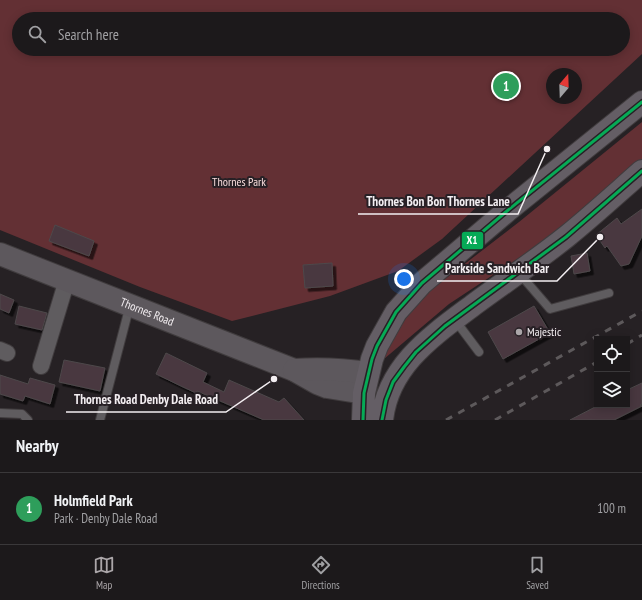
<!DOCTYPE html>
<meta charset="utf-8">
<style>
:root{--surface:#1c191b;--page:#252224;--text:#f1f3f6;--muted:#a0a0a3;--line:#3a383a;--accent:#aba6a9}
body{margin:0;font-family:"PT Sans Narrow",sans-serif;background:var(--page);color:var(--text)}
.controls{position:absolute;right:12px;bottom:12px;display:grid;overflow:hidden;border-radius:0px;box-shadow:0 2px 10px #0003}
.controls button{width:36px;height:36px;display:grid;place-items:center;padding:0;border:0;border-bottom:1px solid var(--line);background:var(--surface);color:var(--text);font:20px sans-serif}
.compass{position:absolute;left:546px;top:68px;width:36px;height:36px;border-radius:50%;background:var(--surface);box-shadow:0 2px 10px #0003;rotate:19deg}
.you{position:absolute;left:404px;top:279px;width:14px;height:14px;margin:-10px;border:3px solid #fff;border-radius:50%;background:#1a73e8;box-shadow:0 0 0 6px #1a73e833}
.badge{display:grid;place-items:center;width:26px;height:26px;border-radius:50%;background:var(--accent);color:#fff;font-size:13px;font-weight:700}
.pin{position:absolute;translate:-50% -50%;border:2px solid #fff;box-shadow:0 1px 4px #0006}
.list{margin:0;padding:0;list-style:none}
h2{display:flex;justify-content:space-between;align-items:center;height:52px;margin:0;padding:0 16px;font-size:17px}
h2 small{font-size:13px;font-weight:400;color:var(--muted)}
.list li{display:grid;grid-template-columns:26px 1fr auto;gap:12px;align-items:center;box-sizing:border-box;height:72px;padding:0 16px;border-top:1px solid var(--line)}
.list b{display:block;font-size:15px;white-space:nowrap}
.list p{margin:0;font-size:13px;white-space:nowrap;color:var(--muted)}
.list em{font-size:13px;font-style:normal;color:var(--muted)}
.icon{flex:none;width:22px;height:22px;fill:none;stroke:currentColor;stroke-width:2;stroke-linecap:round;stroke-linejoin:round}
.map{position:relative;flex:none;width:642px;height:420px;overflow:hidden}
.search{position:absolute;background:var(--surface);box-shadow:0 2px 10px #0003;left:12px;right:12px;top:12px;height:44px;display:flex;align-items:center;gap:10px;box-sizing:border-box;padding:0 14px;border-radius:22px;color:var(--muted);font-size:15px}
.sheet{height:124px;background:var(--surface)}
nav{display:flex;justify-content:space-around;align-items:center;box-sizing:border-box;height:56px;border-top:1px solid var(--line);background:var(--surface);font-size:11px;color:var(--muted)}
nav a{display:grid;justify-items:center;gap:2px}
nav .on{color:var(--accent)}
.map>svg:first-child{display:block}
</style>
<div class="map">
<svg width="642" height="420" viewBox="0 0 642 420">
<defs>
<filter id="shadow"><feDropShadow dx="3.5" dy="3.5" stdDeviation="0" flood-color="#0009"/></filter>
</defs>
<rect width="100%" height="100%" fill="#262124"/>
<path fill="#633034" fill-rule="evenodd" d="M0,0H642V54L442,239L398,271L330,296L232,321L140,287L0,230ZM19,19H623V49H19ZM552,74H576V98H552Z
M642,122V161L549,238L449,304L384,359L390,342L418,300L519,222Z"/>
<path fill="#4a3840" stroke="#4d484a" filter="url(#shadow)" d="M642,209V236L629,264L621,266L607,246L605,248L596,235L617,218L621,224Z
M55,225L94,241L89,256L49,241Z
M587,253L590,271L574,274L571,256Z
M332,263L333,286L305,288L303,265Z
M0,294L14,300L9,313L0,309Z
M19,306L47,313L42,330L15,324Z
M534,306L550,333L503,359L488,332Z
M166,353L207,373L203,382L224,392L229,380L279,402L284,398L304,420H264L197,391L196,393L183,387L156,374Z
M64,360L105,368L100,391L59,382Z
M0,375L28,384L30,378L55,385L50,404L25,396L23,401L0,394Z
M642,383V404L640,405L642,406L614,420H570L599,405H627V390Z"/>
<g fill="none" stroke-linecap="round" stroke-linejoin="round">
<defs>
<path id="lane" d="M519,273L550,309L609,293
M455,320L479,352
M0,413L22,414L28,420
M100,420L130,305"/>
<path id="street" d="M0,350L7,353
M41,366L67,280"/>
<g id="secondary">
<path id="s1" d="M0,254L294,370L317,383L327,387L364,393"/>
<path d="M294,370C321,368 341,369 368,373"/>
</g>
<path id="primary" d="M363,420L364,393L372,359L377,346L396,312L422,283L507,211L642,102
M382,420C388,364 435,334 476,303C506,281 537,260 566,237C592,216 617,193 642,171"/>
</defs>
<use href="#lane" stroke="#403c3e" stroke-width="10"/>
<use href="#street" stroke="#403c3e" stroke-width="18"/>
<use href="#secondary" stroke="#403c3e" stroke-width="24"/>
<use href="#primary" stroke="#403c3e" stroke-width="24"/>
<use href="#lane" stroke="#5f5c5f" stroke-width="8"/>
<use href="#street" stroke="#5f5c5f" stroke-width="16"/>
<use href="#secondary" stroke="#5d585d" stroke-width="22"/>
<use href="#primary" stroke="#645e65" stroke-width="22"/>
<path stroke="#5d595b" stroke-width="3" stroke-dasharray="7 7" stroke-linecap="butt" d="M627,344L642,335
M446,420L642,311
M495,420L597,362"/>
<defs>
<path id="bus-1" d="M363,420L364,393L372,359L377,346L396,312L422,283L507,211L642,102
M382,420L386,400L393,382L404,367L416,352L445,326L566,237L642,171"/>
</defs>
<use href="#bus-1" stroke="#272025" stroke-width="6"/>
<use href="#bus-1" stroke="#06aa56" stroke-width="3"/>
</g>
<circle fill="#aba6a9" stroke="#272025" stroke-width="1.5" cx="519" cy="332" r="4"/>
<g text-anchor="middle" stroke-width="4" stroke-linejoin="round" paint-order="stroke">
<g font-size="12" fill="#f8dcdc" stroke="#272025">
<text x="239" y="186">Thornes Park</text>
</g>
<g font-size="12" fill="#f3eef1" stroke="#272025">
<text dy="4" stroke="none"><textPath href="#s1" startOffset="158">Thornes Road</textPath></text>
</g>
<g font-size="12" fill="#f3eef1" stroke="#272025" text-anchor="start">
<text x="527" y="336">Majestic</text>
</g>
</g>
<path fill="none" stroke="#f3eef1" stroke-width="1.5" d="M547 149L518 214H358M600 237L557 281H437M274 379L226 412H66"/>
<g fill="#f3eef1" stroke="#272025" stroke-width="1.5">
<circle cx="547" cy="149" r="4"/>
<circle cx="600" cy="237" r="4"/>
<circle cx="274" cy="379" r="4"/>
</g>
<g font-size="13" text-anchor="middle" font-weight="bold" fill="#f3eef1" stroke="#272025" stroke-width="4" stroke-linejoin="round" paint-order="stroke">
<text x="438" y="206">Thornes Bon Bon Thornes Lane</text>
<text x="497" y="273">Parkside Sandwich Bar</text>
<text x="146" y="404">Thornes Road Denby Dale Road</text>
</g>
<rect stroke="#272025" stroke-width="1.5" x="461" y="231" width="23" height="19" rx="4" fill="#06aa56"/>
<g font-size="11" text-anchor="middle" font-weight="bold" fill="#fff">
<text x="472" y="244">X1</text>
</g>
</svg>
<div class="controls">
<button><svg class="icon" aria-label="locate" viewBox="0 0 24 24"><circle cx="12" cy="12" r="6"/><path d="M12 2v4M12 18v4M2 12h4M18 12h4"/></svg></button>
<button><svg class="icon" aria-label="layers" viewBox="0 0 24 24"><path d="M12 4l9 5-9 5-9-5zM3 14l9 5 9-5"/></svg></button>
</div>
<svg class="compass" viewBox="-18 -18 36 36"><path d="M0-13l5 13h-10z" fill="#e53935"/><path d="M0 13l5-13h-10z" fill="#a0a0a3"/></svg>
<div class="you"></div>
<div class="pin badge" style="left:506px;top:86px;background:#2e9e5b">1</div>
<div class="search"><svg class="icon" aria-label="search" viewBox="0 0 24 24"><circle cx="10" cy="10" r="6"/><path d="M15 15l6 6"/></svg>Search here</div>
</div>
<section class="sheet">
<h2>Nearby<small></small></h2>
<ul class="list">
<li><span class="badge" style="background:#2e9e5b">1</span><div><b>Holmfield Park</b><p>Park · Denby Dale Road</p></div><em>100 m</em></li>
</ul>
</section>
<nav>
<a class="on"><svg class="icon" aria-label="map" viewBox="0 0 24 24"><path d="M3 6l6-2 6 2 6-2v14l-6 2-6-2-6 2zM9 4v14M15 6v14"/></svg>Map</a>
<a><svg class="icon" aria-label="directions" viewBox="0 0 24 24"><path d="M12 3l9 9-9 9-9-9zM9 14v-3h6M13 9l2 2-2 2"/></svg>Directions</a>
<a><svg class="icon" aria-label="saved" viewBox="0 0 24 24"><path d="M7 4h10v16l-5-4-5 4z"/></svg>Saved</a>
</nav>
